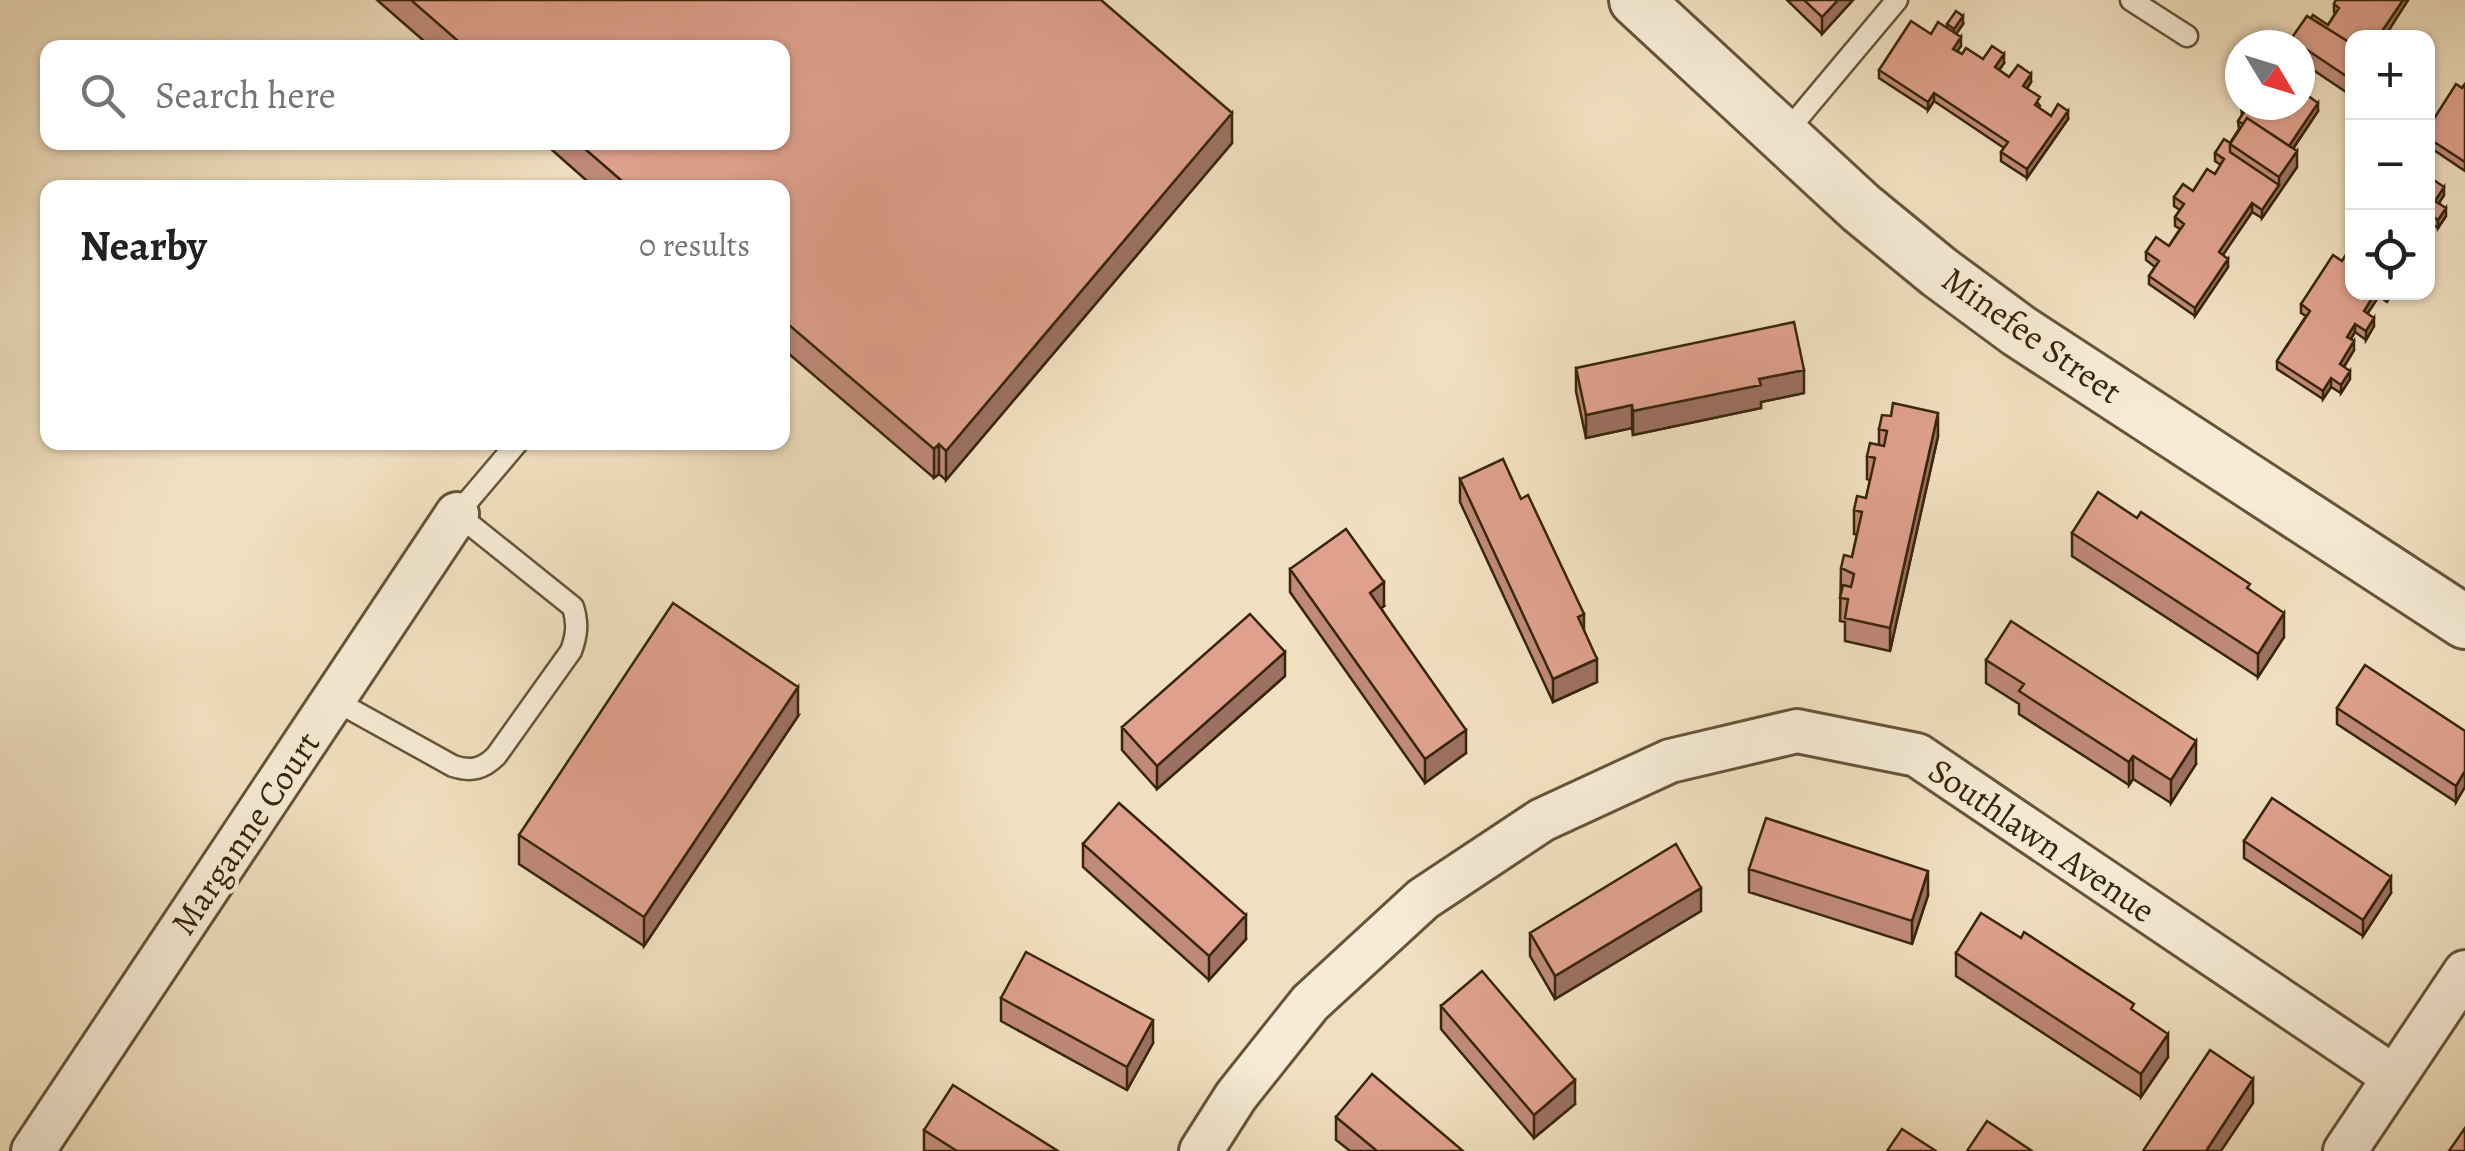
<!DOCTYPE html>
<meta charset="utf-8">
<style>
:root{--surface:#fff;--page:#f6f6f6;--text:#202124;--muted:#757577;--line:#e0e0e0}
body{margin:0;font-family:Alegreya,serif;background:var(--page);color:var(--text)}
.controls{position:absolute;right:30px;top:30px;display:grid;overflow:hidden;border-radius:20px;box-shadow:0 2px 8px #0004}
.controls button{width:90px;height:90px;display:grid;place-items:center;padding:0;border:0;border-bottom:2px solid var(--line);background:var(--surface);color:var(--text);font:50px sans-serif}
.compass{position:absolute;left:2225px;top:30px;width:90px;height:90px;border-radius:50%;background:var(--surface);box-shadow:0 2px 8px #0004;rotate:128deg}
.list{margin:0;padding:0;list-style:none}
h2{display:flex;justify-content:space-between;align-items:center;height:130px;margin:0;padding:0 40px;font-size:42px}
h2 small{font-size:32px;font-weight:400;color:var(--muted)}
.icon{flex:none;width:55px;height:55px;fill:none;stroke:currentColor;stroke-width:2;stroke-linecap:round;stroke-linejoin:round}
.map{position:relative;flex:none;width:2465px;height:1151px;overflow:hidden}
.search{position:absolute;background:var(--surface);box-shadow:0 2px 8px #0004;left:40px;top:40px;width:750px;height:110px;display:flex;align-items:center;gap:25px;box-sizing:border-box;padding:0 35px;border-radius:20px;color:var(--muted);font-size:38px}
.panel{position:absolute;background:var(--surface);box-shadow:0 2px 8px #0004;left:40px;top:180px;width:750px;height:270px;border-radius:20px}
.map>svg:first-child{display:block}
</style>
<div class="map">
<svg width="2465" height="1151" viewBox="0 0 2465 1151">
<rect width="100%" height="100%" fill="#f1e0c0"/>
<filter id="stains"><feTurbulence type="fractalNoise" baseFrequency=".002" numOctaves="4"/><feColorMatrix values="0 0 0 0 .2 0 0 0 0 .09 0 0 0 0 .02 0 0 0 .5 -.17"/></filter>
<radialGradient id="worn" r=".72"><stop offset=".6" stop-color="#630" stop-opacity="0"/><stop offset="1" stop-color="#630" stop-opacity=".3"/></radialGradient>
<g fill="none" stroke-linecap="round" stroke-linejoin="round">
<defs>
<path id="service" d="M2131,0L2187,36
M1783,136L1897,0
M334,700L453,766C471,772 483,769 496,756L571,651C577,635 578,623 573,607L457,514L518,442"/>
<path id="minor" d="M33,1151L457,514
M1201,1151L1236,1096L1310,1003L1423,899L1542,820L1670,761L1797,731L1917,755L2394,1077
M2345,1151L2465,972"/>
<path id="tertiary" d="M1636,0L1861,208L1939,272L2019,331L2465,622"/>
</defs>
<use href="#service" stroke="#665438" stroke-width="25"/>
<use href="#minor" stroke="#665438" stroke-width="48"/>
<use href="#tertiary" stroke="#665438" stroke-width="58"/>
<use href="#service" stroke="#f6ebd6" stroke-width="20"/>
<use href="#minor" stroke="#f6ebd6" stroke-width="42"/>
<use href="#tertiary" stroke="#f6ebd6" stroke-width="52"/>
</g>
<path fill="#c08a79" stroke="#38260a" stroke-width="2.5" d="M377,0H1101L1232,143L946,480L939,474L934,478L782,348V188H595L543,142H782V48H432Z
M1787,0H1853L1822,34Z
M2336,0H2408L2384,37L2352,38V89L2349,94L2300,61V45H2291V39L2328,25L2335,14L2334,12V4Z
M1947,24H1963L1956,34L1961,46L1957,51L1962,54L2004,63L1999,70L2009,77L2031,82L2027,89L2040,106L2039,108L2051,116L2068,119L2027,178L2001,161V152L2004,148L1934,101L1928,110L1879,78V70L1947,28Z
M2465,84V171L2428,146V128Z
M2240,96V105H2300L2318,111L2293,149L2297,167L2262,218L2252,212L2222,255L2228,267L2195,316L2149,284V276L2155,267L2146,260V252L2169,246L2180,229L2175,226V217L2180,210L2174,206V197L2193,191L2215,174L2221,165L2215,161V153L2230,143L2239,129L2238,121L2242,115L2241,106L2239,105Z
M2428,176L2444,195L2439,203L2446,216L2438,228L2428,221Z
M2352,292H2393L2387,302L2379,296L2367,314L2374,326L2366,340L2355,332L2351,339L2354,350L2344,367L2350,379L2341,393L2331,387L2323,399L2277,369V361L2306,316L2301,313V304Z
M1576,368L1804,393L1761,402V408L1633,435L1632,428L1586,438L1576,391Z
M1879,429L1938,436L1890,651L1845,641V622L1840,621L1841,568L1852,557L1857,534H1854V510L1866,498L1870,480L1867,479V456L1879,445Z
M1460,479L1584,631L1597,682L1553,702L1460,502Z
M2072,533L2250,590L2284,637L2258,677L2072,556Z
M1290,569L1384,606L1381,608L1466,753L1425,783L1290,592Z
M1986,660L2196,764L2171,803L2133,779L2129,785L2019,714V704L1986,683Z
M1285,676L1157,789L1122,750V727Z
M2337,708L2465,731L2456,802L2337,724Z
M798,716L644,946L519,864V835Z
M2244,841L2391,893L2363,936L2244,858Z
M1083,844L1246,939L1209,980L1083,867Z
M1749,869L1928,895L1912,944L1749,892Z
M1701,911L1555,999L1530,956V933Z
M1956,953L2134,1012L2168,1057L2141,1097L1956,976Z
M1001,998L1153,1043L1127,1090L1001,1021Z
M1441,1006L1575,1104L1534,1138L1441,1029Z
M1336,1117L1463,1151H1350L1336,1140Z
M924,1130L1058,1151H924Z"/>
<path fill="#9c7163" stroke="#38260a" stroke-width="2.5" d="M1838,0H1853L1822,34V17Z
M2403,0H2408L2384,38L2380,34Z
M1963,16V24L1954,37V29Z
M1961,37V46L1953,57V49Z
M2004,54V63L1995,76V67Z
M2352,72V89L2349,94V78Z
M2031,74V82L2023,94V86Z
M1934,93V101L1928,110V102Z
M2318,103V111L2285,160V152Z
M2068,111V119L2027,178V169Z
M1232,113V143L946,480V451Z
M2297,151V167L2262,218V210L2279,185V177Z
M2444,187V195L2435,209V201Z
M2252,203V212L2219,261V252Z
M2446,208V216L2438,228V220Z
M2228,259V267L2195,316V308Z
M2376,292H2379V296L2364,319V311Z
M2374,318V326L2366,340V331Z
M2355,324V332L2347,345V337Z
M2354,341V350L2340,373V364Z
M1804,370V393L1761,402V408L1633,435V411L1759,379Z
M2350,371V379L2341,393V385Z
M2331,378V387L2323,399V391Z
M1632,405V428L1586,438V415Z
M1938,413V436L1890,651V628Z
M939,444V474L934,478V449Z
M1384,582V606L1370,616V593Z
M2284,613V637L2258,677V654Z
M1584,614V637L1578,617Z
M1285,652V676L1157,789V766Z
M1597,659V682L1553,702V679Z
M798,687V716L644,946V917Z
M1466,730V753L1425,783V759Z
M2196,741V764L2171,803V780Z
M2133,756V779L2129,785V762Z
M2465,771V787L2456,802V786Z
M1928,871V895L1912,944V921Z
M2391,877V893L2363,936V920Z
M1701,888V911L1555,999V976Z
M1246,915V939L1209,980V956Z
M1153,1020V1043L1127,1090V1067Z
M2168,1034V1057L2141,1097V1074Z
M2253,1079V1103L2221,1151H2206Z
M1575,1080V1104L1534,1138V1115Z"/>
<path fill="#dfa18d" stroke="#38260a" stroke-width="2.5" d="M411,0H1101L1232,113L946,451L939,444L934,449L782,319V188H630L577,142H782V48H466Z
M1804,0H1838L1822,17Z
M2336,0H2403L2380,34L2384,38H2352V44L2311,18L2313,15L2328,25L2339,8L2334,4Z
M1956,11L1963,16L1954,29L1947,24Z
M2307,16L2352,44V72L2349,78L2291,39Z
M1911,21L1931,34L1938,22L1961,37L1953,49L1962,54L1966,48L1983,59L1992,46L2004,54L1995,67L2009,77L2018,65L2031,74L2023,86L2040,97L2035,105L2051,116L2058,104L2068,111L2027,169L2001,152L2008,142L1934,93L1928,102L1879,70Z
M2456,84L2462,88L2465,84V162L2428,138V128Z
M2300,90L2318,103L2289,146L2247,118L2243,124L2238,121L2246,109L2241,105H2300Z
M2247,118L2297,151L2279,177L2230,144Z
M2224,139L2230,143V152L2279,185L2262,210L2252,203L2219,252L2228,259L2195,308L2149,276L2159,261L2146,252L2156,237L2169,246L2184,224L2175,217L2184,204L2174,197L2183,184L2193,191L2207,169L2215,174L2224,159L2215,153Z
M2428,176L2444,187L2435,201L2446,208L2438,220L2428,213Z
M2352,245V292H2376L2364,311L2374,318L2366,331L2355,324L2347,337L2354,341L2340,364L2350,371L2341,385L2331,378L2323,391L2277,361L2310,311L2301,304L2333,255L2342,261Z
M1794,322L1804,370L1759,379L1761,385L1633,411L1632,405L1586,415L1576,368Z
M1893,403L1938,413L1890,628L1845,618L1848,599L1840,598L1843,585L1851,587L1854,574L1841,568L1844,555L1852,557L1862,512L1854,510L1857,496L1866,498L1875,458L1867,456L1870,443L1884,446L1887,431L1879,429L1882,415L1891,416Z
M1503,459L1521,499L1528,495L1584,614L1578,617L1597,659L1553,679L1460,479Z
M2098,492L2137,518L2141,512L2250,584L2247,588L2284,613L2258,654L2072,533Z
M1346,529L1384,582L1370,593L1466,730L1425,759L1290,569Z
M673,603L798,687L644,917L519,835Z
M1250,614L1285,652L1157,766L1122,727Z
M2011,621L2196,741L2171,780L2133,756L2129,762L2019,691L2024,684L1986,660Z
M2365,665L2465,731V771L2456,786L2337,708Z
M2272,798L2391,877L2363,920L2244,841Z
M1119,803L1246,915L1209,956L1083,844Z
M1766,818L1928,871L1912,921L1749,869Z
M1676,844L1701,888L1555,976L1530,933Z
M1981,913L2021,938L2024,932L2134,1004L2131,1009L2168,1034L2141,1074L1956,953Z
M1026,952L1153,1020L1127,1067L1001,998Z
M1482,971L1575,1080L1534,1115L1441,1006Z
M2210,1050L2253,1079L2206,1151H2143Z
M1372,1074L1463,1151H1377L1336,1117Z
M953,1085L1058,1151H957L924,1130Z
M1987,1121L2032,1151H1967Z
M2465,1128V1151H2449Z
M1902,1129L1936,1151H1887Z"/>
<g text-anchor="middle" stroke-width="8" stroke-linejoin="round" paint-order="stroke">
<g font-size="35" fill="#38260a" stroke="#f6ebd6">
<text transform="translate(2032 335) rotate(35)" y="12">Minefee Street</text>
<text transform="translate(245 833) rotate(-56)" y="12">Marganne Court</text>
<text transform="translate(2042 840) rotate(34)" y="12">Southlawn Avenue</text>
</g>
</g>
<rect width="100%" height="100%" filter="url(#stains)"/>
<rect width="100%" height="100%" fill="url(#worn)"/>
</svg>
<div class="controls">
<button>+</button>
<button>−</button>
<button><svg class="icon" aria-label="locate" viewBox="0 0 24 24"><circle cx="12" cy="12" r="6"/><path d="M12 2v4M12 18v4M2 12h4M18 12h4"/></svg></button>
</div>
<svg class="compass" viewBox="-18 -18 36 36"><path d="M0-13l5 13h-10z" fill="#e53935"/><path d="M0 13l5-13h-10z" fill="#757577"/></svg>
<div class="search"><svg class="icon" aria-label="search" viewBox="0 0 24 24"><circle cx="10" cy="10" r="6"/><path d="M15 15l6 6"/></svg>Search here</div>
<section class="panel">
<h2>Nearby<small>0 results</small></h2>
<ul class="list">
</ul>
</section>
</div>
